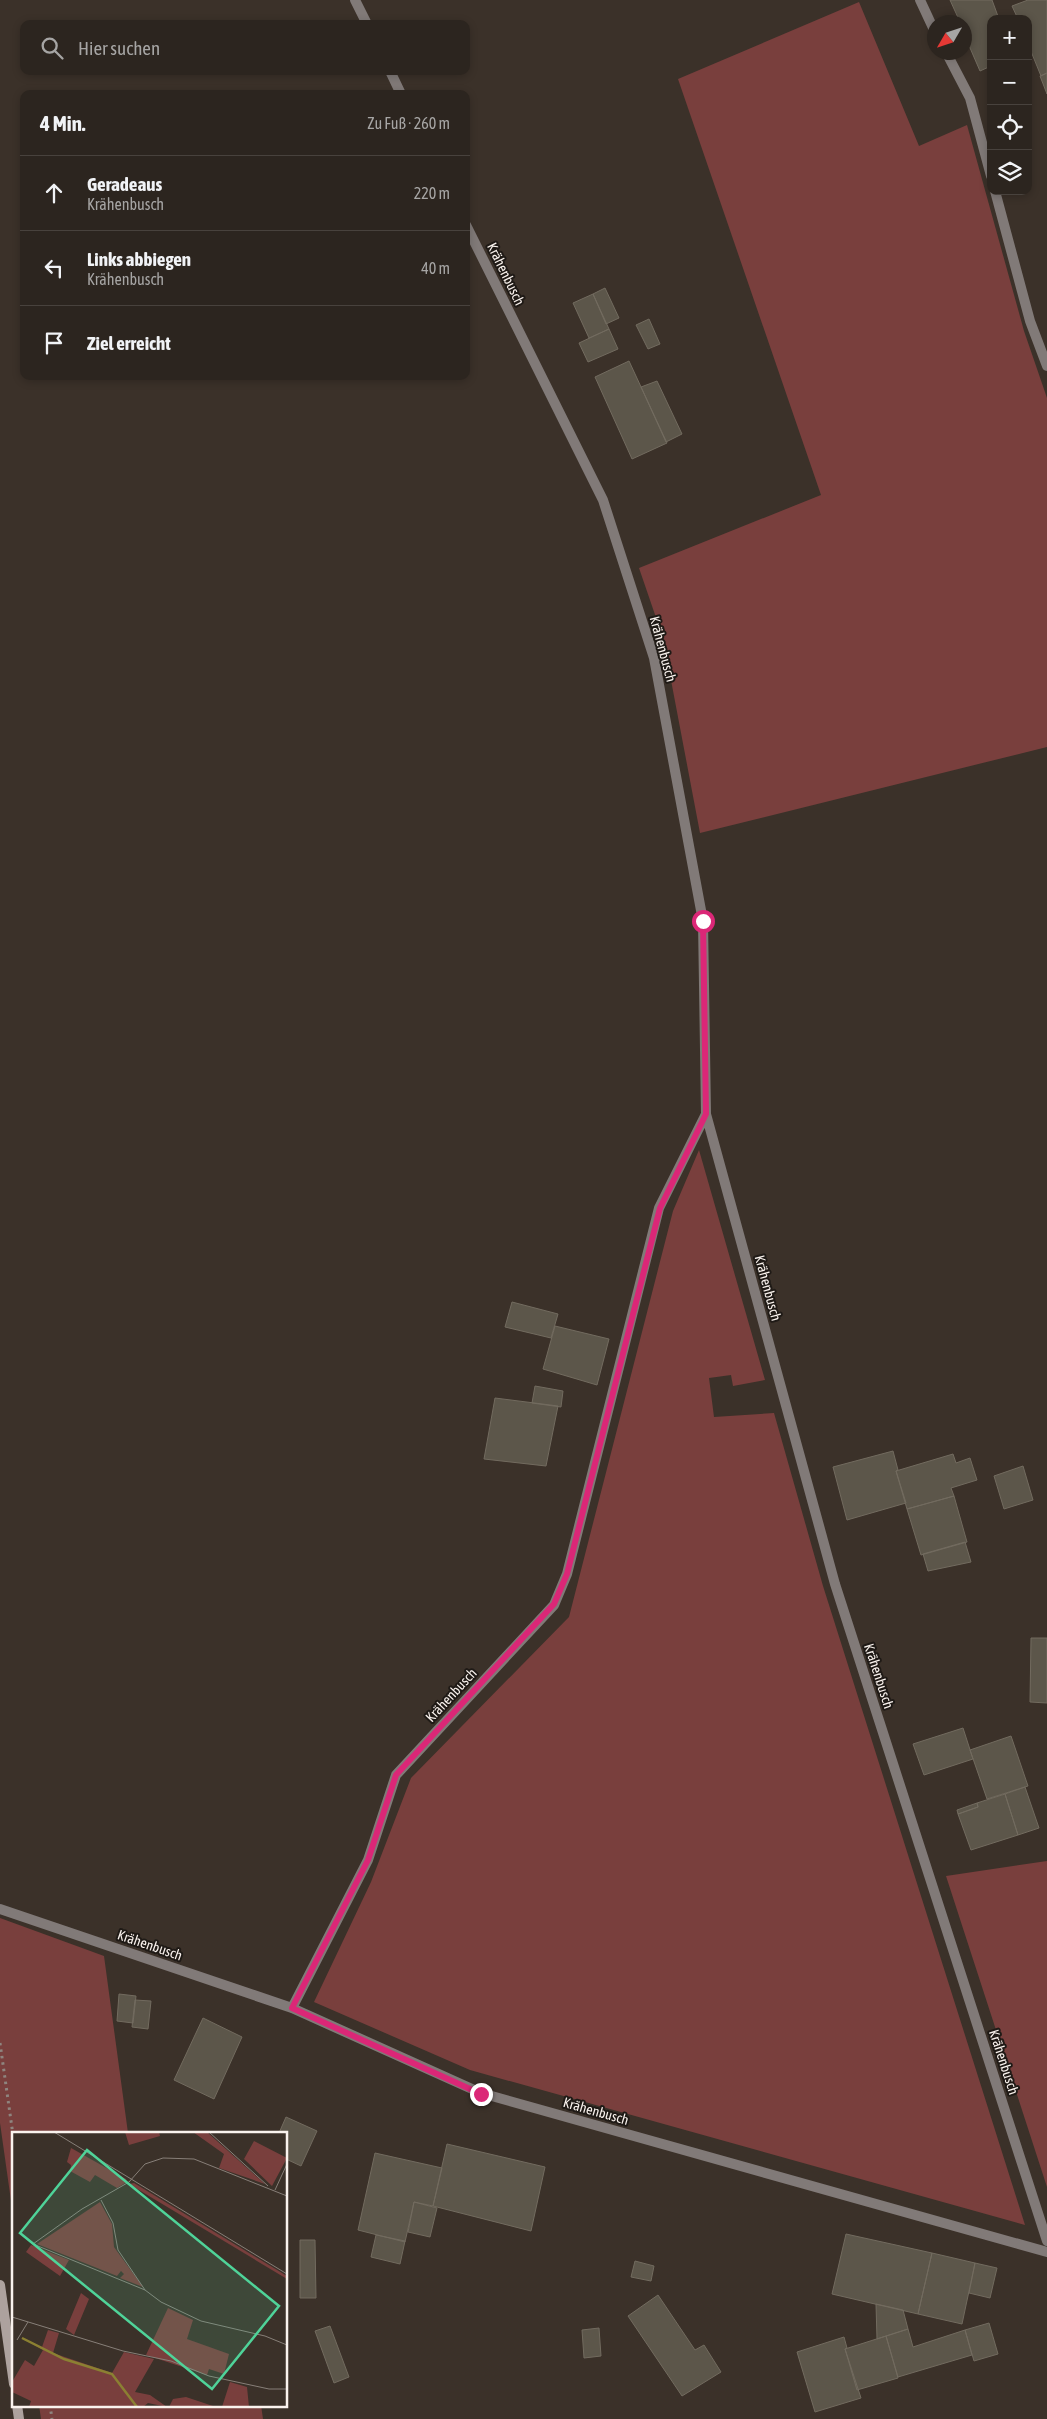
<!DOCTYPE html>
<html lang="de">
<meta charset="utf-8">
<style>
:root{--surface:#2c251f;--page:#342d28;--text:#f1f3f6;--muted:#a6a5a4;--line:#48423d}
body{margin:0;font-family:"Asap Condensed",sans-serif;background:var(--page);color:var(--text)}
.controls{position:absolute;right:15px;top:15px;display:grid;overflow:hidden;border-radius:10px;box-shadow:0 2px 8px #0003}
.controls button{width:45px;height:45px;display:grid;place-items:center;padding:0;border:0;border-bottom:1px solid var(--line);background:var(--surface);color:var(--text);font:25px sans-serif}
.compass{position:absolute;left:927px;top:15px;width:45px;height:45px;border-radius:50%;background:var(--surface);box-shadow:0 2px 8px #0003;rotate:231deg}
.stop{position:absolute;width:15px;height:15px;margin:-11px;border:4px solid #db2777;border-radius:50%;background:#fff}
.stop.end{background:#db2777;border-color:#fff;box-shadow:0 1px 5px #0008}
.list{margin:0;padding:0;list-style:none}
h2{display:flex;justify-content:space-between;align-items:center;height:65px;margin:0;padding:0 20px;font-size:21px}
h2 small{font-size:16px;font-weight:400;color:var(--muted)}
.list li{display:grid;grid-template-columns:32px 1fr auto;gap:15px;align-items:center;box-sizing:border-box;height:75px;padding:0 20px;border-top:1px solid var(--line)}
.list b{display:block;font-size:19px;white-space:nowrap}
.list p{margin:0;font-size:16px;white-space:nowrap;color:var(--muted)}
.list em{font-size:16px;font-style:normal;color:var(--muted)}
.icon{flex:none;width:28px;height:28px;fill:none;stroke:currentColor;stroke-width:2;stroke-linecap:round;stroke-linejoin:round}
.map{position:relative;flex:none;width:1047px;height:2419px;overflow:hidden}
.search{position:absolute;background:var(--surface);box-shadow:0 2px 8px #0003;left:20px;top:20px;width:450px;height:55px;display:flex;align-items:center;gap:12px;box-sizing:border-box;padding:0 18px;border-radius:10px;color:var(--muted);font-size:19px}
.panel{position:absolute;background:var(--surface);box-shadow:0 2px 8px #0003;left:20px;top:90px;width:450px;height:290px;border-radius:10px}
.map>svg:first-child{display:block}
</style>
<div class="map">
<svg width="1047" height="2419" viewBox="0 0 1047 2419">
<rect width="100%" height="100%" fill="#3b3129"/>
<path fill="#793f3d" d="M859,2L919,146L967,125L1024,331L1047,398V747L700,833L663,638L639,568L821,495L678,79Z
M699,1150L765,1380L733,1386L731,1375L709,1378L714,1417L774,1413L823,1586L1025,2225L470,2070L314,2002L371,1882L411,1778L569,1617L673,1211Z
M1047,1861V2187L946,1876Z
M0,1918L104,1956L128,2133H14V2222L0,2123Z
M39,2405H261L263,2419H41Z"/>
<path fill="#5c564a" stroke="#726b5f" d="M950,0H992L999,19H991V66L980,71L964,34V22H960Z
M1028,0H1047V73L1041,76L1028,44V19H1018L1012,6Z
M1047,73V94L1040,76Z
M605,288L619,318L606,324L593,294Z
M593,294L609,329L589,338L573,303Z
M649,319L660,344L648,349L636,325Z
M609,329L618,349L588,362L579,343Z
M629,361L667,443L632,459L595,377Z
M657,381L682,434L666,442L641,387Z
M512,1302L558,1314L551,1338L505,1327Z
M555,1326L609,1339L597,1385L543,1369Z
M535,1386L563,1391L561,1407L532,1403Z
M495,1398L558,1406L546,1466L484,1459Z
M893,1451L898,1470L896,1471L906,1503L847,1520L833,1467Z
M953,1454L956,1463L970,1458L977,1480L951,1488L954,1496L907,1509L896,1471Z
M1023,1466L1033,1500L1004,1509L994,1476Z
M954,1496L967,1542L921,1555L907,1509Z
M965,1542L971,1562L928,1571L923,1554Z
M1031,1638H1047V1703L1030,1702Z
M963,1728L973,1759L924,1775L913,1744Z
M1011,1736L1028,1786L987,1799L970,1750Z
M1025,1787L1039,1828L1018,1835L1005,1794Z
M1005,1794L1018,1835L971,1850L958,1814L978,1807L977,1803Z
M977,1803L978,1807L958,1814L957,1810Z
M119,1994L136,1996L133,2023L117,2021Z
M135,2000L151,2001L148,2029L132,2027Z
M203,2018L242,2037L214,2099L174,2080Z
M286,2117L317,2131L301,2166L286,2159V2133H279Z
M447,2144L545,2167L531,2231L433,2206Z
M375,2153L442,2168L433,2206L414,2202L405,2242L358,2230Z
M414,2202L437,2208L430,2237L408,2232Z
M846,2234L932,2253L918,2314L832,2294Z
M376,2235L405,2241L400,2264L371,2257Z
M300,2240H315L316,2298H300Z
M932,2253L975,2263L962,2324L918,2314Z
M635,2261L654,2266L651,2281L631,2277Z
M975,2263L997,2268L990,2298L969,2293Z
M658,2295L695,2350L704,2345L721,2372L682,2396L628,2316Z
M876,2304L903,2310L908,2329L877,2339Z
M989,2323L998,2354L974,2361L965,2330Z
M330,2326L349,2377L334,2383L315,2331Z
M599,2328L601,2356L584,2358L582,2330Z
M908,2329L913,2347L965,2330L972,2355L898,2377L886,2336Z
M886,2336L898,2378L857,2390L845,2349Z
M844,2337L847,2348L845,2349L861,2398L815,2412L797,2352Z"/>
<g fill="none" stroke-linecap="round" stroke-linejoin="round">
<path stroke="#8e857f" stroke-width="3" stroke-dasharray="2.5 4" stroke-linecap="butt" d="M0,2043L14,2142
M50,2405L52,2419"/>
<path stroke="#817a78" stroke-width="10" d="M355,0L367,24
M920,0L934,30
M946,52L970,98L991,176
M390,71L401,94
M995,191L1030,321L1047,366
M706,1114L835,1584L1047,2241
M0,1909L292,2008L481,2093L1047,2252
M292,2008L368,1860L396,1775L554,1605L567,1574L659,1208L706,1114L703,921L654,658L603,500L466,225"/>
<path stroke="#ada29e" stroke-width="10" d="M0,2285L14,2384
M17,2405L19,2419"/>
</g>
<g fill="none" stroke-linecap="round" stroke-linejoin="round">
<path stroke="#db2777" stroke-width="6" d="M481,2094L292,2008L368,1860L396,1775L554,1604L567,1574L660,1208L706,1114L703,921"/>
</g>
<g text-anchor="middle" stroke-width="4" stroke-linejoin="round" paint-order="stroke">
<g font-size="14" fill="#faf3ee" stroke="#1f1a16">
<text transform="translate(506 274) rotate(64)" y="5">Krähenbusch</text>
<text transform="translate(663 649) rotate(75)" y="5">Krähenbusch</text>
<text transform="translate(768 1288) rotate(75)" y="5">Krähenbusch</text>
<text transform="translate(879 1676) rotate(72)" y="5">Krähenbusch</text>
<text transform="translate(451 1695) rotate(-47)" y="5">Krähenbusch</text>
<text transform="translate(150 1945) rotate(19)" y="5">Krähenbusch</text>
<text transform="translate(1004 2062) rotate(72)" y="5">Krähenbusch</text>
<text transform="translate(596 2111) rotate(16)" y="5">Krähenbusch</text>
</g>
</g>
<g transform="translate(12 2132)">
<rect width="275" height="275" fill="#3b3129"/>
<path d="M113,0H147L148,4L117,13ZM181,0H195L253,52L207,36L212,22ZM242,9L275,26L260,54L232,27ZM52,12L114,47L115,50L105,56L83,43L78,50L58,39L59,33L55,30L59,16ZM122,51L275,144V147L117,52ZM88,70L100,92L102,115L131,155L108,146L112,142L109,139L105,144L25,112ZM19,113L57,128L48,144L14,120ZM69,161L77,167L62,203L54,197ZM156,176L181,188L175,207L217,222L212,242L197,237L195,243L134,223ZM36,198L47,201L41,221L100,241L112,220L142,227L123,260L138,263L155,275L136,271L131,275H17L19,269L0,260V250L13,228L22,234L31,218L10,206L30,215ZM218,250L235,255L237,275H210ZM174,265L204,275H157L161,267Z" fill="#793f3d"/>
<path fill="none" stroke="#8b8032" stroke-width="2.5" d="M10,206L52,227L100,242L125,275"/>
<path fill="none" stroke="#877f78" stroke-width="1" d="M42,0L275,142M197,0L256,54M263,58L275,32M89,68L101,91L106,118L133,158L149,170L189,189L253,204L275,213M21,112L70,77L117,50L133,32L151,26L182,27L275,64M21,112L133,158M0,185L111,219L159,229L197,244L257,257H275M5,208L16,190"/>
<path fill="#4fd399" fill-opacity="0.15" stroke="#4fd399" stroke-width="2.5" d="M75,18L267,174L200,257L8,101Z"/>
<rect width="275" height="275" fill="none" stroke="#faf3ee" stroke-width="2.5"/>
</g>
</svg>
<div class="controls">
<button>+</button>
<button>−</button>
<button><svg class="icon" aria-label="locate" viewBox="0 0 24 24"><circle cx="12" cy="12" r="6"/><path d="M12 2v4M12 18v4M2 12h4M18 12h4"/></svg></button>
<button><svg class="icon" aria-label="layers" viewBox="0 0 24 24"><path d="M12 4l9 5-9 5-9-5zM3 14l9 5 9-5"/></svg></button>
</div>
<svg class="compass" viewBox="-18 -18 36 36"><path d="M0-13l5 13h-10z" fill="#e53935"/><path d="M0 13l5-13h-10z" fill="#a6a5a4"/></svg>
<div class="stop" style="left:703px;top:921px"></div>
<div class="stop end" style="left:481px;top:2094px"></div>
<div class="search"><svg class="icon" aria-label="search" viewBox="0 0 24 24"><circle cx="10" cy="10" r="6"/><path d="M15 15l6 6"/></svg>Hier suchen</div>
<section class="panel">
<h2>4 Min.<small>Zu Fuß · 260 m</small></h2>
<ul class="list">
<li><svg class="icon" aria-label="ahead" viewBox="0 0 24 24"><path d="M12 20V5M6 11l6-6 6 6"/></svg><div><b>Geradeaus</b><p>Krähenbusch</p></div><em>220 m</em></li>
<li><svg class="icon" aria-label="left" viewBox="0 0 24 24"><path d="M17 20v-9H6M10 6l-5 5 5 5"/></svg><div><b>Links abbiegen</b><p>Krähenbusch</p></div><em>40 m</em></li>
<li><svg class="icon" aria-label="arrive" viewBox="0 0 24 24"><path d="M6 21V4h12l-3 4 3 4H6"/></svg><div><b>Ziel erreicht</b></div></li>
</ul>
</section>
</div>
